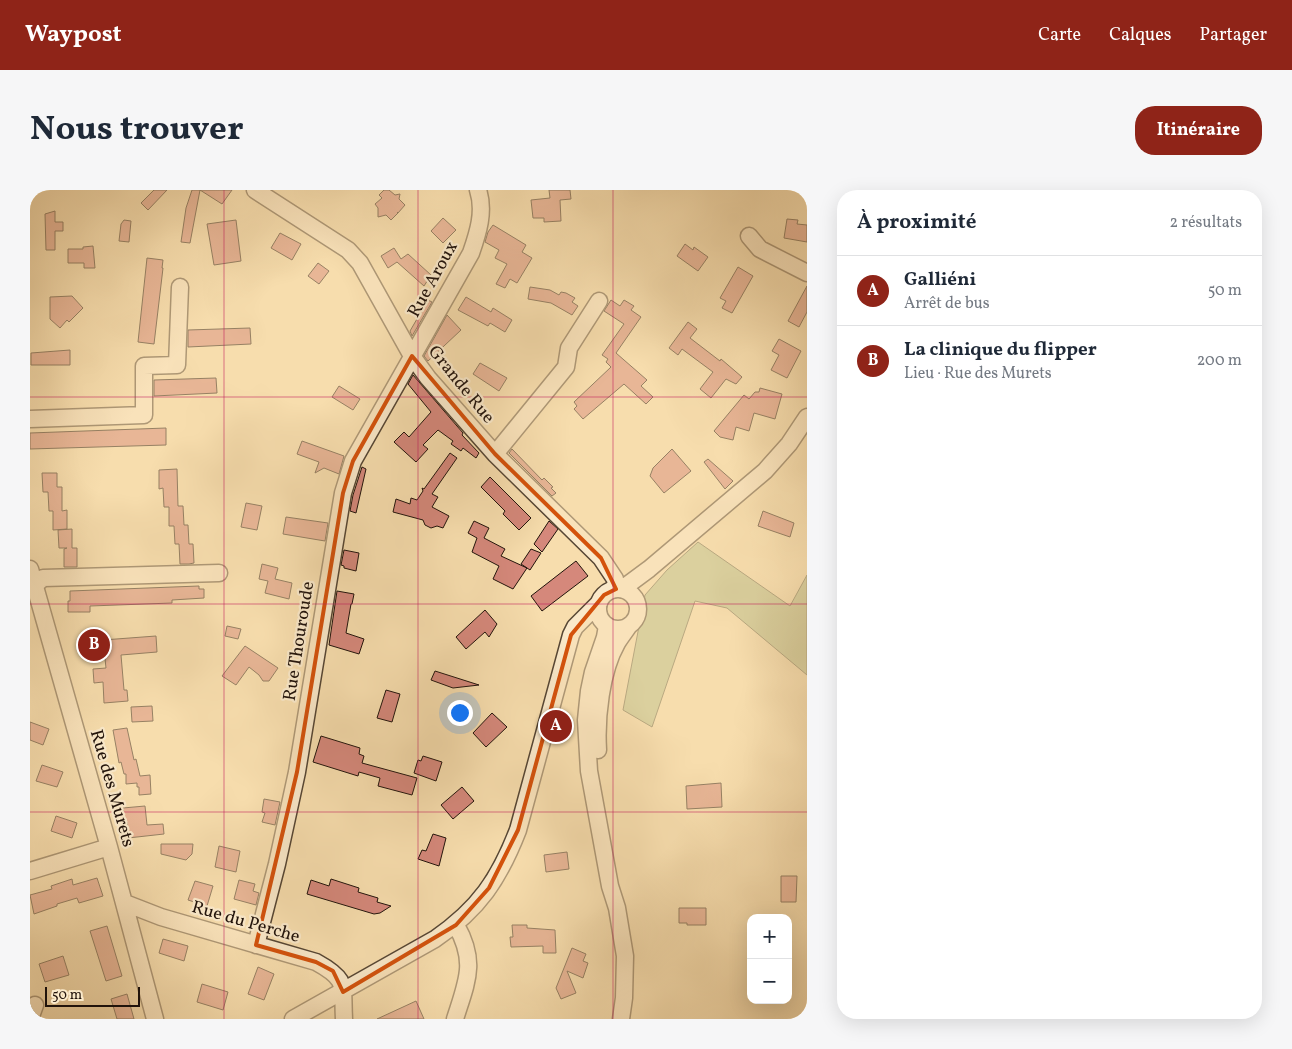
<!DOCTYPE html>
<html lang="fr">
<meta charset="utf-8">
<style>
:root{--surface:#fff;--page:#f6f6f7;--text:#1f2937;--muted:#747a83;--line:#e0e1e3;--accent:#8f2418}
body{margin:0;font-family:Vollkorn,serif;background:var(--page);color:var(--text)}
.controls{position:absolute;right:15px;bottom:15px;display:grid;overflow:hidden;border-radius:10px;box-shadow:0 5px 20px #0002}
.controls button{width:45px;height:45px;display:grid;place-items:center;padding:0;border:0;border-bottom:1px solid var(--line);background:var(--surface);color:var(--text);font:25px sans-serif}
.scale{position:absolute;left:15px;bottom:12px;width:95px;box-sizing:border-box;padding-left:5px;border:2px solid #21130b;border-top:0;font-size:14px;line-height:18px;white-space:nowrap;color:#21130b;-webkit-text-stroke:4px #fae9ca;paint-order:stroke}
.you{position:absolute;left:429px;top:522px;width:18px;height:18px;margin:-12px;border:4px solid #fff;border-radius:50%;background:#1a73e8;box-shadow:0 0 0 8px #1a73e833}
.badge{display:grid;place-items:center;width:32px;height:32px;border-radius:50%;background:var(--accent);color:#fff;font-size:16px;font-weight:700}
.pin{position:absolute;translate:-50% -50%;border:2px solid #fff;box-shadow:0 1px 5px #0006}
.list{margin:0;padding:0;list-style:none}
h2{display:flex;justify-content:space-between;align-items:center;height:65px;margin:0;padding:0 20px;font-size:21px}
h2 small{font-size:16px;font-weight:400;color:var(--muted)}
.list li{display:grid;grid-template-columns:32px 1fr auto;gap:15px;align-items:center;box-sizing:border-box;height:70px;padding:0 20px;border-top:1px solid var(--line)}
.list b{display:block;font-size:19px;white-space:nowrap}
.list p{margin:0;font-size:16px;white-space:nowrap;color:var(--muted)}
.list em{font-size:16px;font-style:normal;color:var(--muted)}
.map{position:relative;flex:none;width:777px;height:829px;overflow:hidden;border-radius:20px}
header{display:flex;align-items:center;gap:30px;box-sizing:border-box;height:70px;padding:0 25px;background:var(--accent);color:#fff}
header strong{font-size:24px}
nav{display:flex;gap:28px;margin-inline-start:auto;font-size:18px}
.intro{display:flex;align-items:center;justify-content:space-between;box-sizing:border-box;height:120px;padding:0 30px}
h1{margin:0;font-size:35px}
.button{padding:12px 22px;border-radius:20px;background:var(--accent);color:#fff;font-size:18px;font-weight:700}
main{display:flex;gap:30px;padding:0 30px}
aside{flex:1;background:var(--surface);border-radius:20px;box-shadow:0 5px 20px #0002}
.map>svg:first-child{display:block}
</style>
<header>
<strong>Waypost</strong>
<nav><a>Carte</a><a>Calques</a><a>Partager</a></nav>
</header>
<div class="intro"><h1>Nous trouver</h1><a class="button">Itinéraire</a></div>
<main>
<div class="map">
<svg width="777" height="829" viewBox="0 0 777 829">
<rect width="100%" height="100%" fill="#f7ddad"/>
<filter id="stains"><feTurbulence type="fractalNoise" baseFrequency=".004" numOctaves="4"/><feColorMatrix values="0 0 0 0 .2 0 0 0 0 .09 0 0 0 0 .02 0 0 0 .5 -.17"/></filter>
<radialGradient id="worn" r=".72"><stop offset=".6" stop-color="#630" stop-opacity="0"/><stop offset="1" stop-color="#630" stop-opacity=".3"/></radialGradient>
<path fill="#b9c28d" stroke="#6d6a4c" d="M668,352L760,416L777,385V485L697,418L665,411L622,537L593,520L615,405L637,380Z"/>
<path fill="#d5887b" stroke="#21130b" d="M124,0H137L118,20L111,13Z
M162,0H202L192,14L170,0L160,53L151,52L156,18Z
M354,0H359L365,5L370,4L369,9L375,15L368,23L367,22L368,23L361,30L356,25L348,27V18L345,14L352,8L349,5Z
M519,0H540L541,9L530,10L531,31L514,32V28H503L501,10L520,8Z
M25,21V32H33V41H25V60H16L15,24Z
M413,28L426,40L413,53L401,41Z
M757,29L768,30L767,34L777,35V52L754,48Z
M94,30L101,31L99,52L89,51L91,34Z
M206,30L211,71L184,75L177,34Z
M463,35L496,55L492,62L502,68L487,93L480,89L475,98L466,94L477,74L465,68L469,60L455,52L458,42Z
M250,43L271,54L262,70L241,58Z
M655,54L663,60L664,57L678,67L668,81L647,66Z
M63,56L65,78H54V73H38V59H53V57Z
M364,58L371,69L378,64L401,85L394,96L367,72L358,78L351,66Z
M117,68L133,70L132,78H133L124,154L108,152Z
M288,73L299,81L289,94L278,86Z
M708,77L723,86L702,123L692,118L696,111L690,108Z
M777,96V122L769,137L758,131Z
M500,97L520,100L529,105L531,102L536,103L545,108L542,112L548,116L542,125L521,113L498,109Z
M42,106L53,118L39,132L37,130L30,138L20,129V107Z
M436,107L461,122L463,118L482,130L475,142L460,133L458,136L428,120Z
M398,110L402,112L382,146L380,141Z
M581,110L590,116L594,110L604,116L601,120L611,127L586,163L617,190L611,196L623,207L616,214L594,194L553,229L544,219L547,216L544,212L581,177L576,172L578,169L572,165L594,134L574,121Z
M417,125L431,140L398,171L394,166Z
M658,132L667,139L660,148L690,171L691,169L712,187L706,194L696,189L681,208L670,199L683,182L652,159L648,165L639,158Z
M220,138L221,154L158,157V140Z
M749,149L771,161L757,188L741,180L749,165L742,161Z
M40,160V175H1V163Z
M450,173L477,188L469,201L443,184Z
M383,185L433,243L432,245L449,263L446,268L433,258L431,261L421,254L423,251L408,240L393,255L398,259L386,272L364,252L374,242L379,247L401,222L378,194Z
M186,188L187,203L124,206V190Z
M309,196L330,209L323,220L302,207Z
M730,198L752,204L745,229L724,223L719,241L706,237L703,250L690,247L684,241L714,205L719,209L725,202H729Z
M136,238V255L0,259V243Z
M272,251L314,266L309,284L294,278L285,283L289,272L267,264Z
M482,259L512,290L514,288L523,297L521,298L526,303L522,306L479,263Z
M642,259L661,281L634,303L620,286L623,278Z
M420,263L427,268L402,304L408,307L402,317L419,326L413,338L407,336L401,338L395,335L393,330L363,322L366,309L380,314L381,308L387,310L393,301L392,298L394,299Z
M678,269L703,291L695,299L674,272Z
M332,277L336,279L326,323L320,321L323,305Z
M147,279L148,316H153L154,335H158L159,354H163L164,373L159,374H150L149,354H145L144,336H139V317H134L133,298L129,299V280Z
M12,283H27V297H32V321L37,320V339L23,340V321H19L18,302H13Z
M460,287L501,328L489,340L473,324L475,321L451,297Z
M216,313L232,316L227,340L211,337Z
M733,321L764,333L760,347L728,336Z
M256,327L298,333L295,351L253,344Z
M444,331L459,338L454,348L475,359L471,366L497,378L483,399L463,389L469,376L442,362L447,348L438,343Z
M519,331L528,339L512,362L504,354Z
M42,339V358H47V377H34V359L37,358H29L28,340Z
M501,359L511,363L500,380L491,374Z
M314,360L329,363L326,381L314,378V376L311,375Z
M546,371L558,386L512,421L501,406Z
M232,374L248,378L245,389L262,393L259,409L235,403L238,391L229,389Z
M169,396V399H174V408L142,410V413L60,416V422H38V411H40V401Z
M307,401L324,404L322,414H321L316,443L334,449L329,464L299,455Z
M455,420L467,434L459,447L455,442L436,459L426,447Z
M197,436L211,439L208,449L195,446Z
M126,446L127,462L91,465L94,500H97L98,511L74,513L73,492L64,493L63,479L76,478L73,450Z
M215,456L248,478L239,491H233L229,485L219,477L206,495L192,486Z
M405,481L449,495L423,498L401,490Z
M356,500L370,504L362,532L347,528Z
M122,516L123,531L102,532L101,517Z
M462,523L477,537L456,557L443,543Z
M0,532L19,539L13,555L0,550Z
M97,538L104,570L106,569L110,586L120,585L121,604L109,605V597H107V593L96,594V584H94L91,572L89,573L83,540Z
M291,546L330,558L329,564L334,566L332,573L387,588L382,605L348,596L350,588L329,582L328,586L283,572Z
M393,566L412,572L406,591L384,583L388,570L391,571Z
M12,575L33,582L27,597L6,591Z
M691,593L692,617L657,619L656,596Z
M432,597L444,611L423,629L411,615Z
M234,609L250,612L245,635L232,632L235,623L232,622Z
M115,616L117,635L133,634L134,644L98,648L97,632H94L93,618Z
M26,626L47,633L42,648L21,641Z
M403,644L416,648L409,676L388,669L392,660L396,661Z
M131,654H163L162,664L156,670L131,664Z
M189,656L210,661L206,682L185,677Z
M537,662L539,679L516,682L514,665Z
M751,686H767L766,712H751Z
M67,688L73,706L49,713L47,708L27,714V716L4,724L0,705L22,699L21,696L42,689L43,695Z
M301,689L329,698L328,702L348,708L347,712L361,716L350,723L344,724L277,704L281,690L299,696Z
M209,690L225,694L223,701L229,703L226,715L204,709Z
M165,691L183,696L177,716L158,710Z
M649,718H676V735H657V733H649Z
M482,735H497V738L525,740L526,763H513V756L481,757L480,747H483Z
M77,736L92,786L76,791L60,741Z
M133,749L158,756L154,771L129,763Z
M542,758L556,764L553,771L558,773L553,788L537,781L546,803L531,809L526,798Z
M33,766L39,785L15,792L9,774Z
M228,777L244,784L234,810L218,804Z
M172,794L198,802L193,820L167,812Z
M97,804L104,829H87L81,809Z
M386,811L394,829H347Z"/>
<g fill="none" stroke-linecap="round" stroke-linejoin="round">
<defs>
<path id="minor" d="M225,0L318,60L330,73L382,166L398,188L465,264L571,368L585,389L586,399
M719,46L730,59L777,83
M0,229L114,225V176L147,175L150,97
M465,264L536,177L539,158L569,111
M0,379L79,657L125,829
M5,395L13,388L189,383
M568 419a20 20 0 1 1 40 0a20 20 0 1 1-40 0Z
M592,399L619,379L735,281L759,254L777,227
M577,436L575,447L563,482L559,501L556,530L559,581L580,696L587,718L595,766L594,808L591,829
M568,560C566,528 571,481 587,453C590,448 594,443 598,437
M0,681L79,657
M95,713L131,727L286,772C319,790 312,796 314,829
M226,755L247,674L267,582L313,303L323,271L441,63C448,43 455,21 448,0
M0,818L5,815L0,829
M263,829L405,749C449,719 469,689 488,640L541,445L545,437L569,413
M425,829C437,791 447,772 426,735"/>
</defs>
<use href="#minor" stroke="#564634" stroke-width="19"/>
<use href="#minor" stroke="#fae9ca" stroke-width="16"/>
</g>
<path d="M0 0H777V829H0ZM382,166L465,264L571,368L586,399L574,405L541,445L488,640L459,698L426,735L313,802L303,781L286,772L226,755L267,582L313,303L323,271Z" fill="#f7ddad" fill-opacity=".55" fill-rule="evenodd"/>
<path fill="none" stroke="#d4520c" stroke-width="4" stroke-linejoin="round" d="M382,166L465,264L571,368L586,399L574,405L541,445L488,640L459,698L426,735L313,802L303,781L286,772L226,755L267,582L313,303L323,271Z"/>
<path fill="none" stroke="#c2185b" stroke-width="1" stroke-opacity="0.55" d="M194,0V829M388,0V829M583,0V829M0,207H777M0,414H777M0,622H777"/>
<g text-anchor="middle" stroke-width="4.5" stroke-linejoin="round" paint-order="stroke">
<g font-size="18" fill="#21130b" stroke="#fae9ca">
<text transform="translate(402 89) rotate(-61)" y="6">Rue Aroux</text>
<text transform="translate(432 194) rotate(51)" y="6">Grande Rue</text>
<text transform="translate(268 451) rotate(-81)" y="6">Rue Thouroude</text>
<text transform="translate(83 598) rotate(74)" y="6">Rue des Murets</text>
<text transform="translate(216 731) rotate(16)" y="6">Rue du Perche</text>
</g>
</g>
<rect width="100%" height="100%" filter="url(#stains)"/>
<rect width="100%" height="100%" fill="url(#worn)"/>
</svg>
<div class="controls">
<button>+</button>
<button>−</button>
</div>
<div class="scale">50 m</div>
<div class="you"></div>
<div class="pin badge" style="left:526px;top:536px">A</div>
<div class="pin badge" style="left:64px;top:455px">B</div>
</div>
<aside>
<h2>À proximité<small>2 résultats</small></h2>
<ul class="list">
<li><span class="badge">A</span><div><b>Galliéni</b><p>Arrêt de bus</p></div><em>50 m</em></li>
<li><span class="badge">B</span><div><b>La clinique du flipper</b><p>Lieu · Rue des Murets</p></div><em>200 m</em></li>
</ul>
</aside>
</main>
